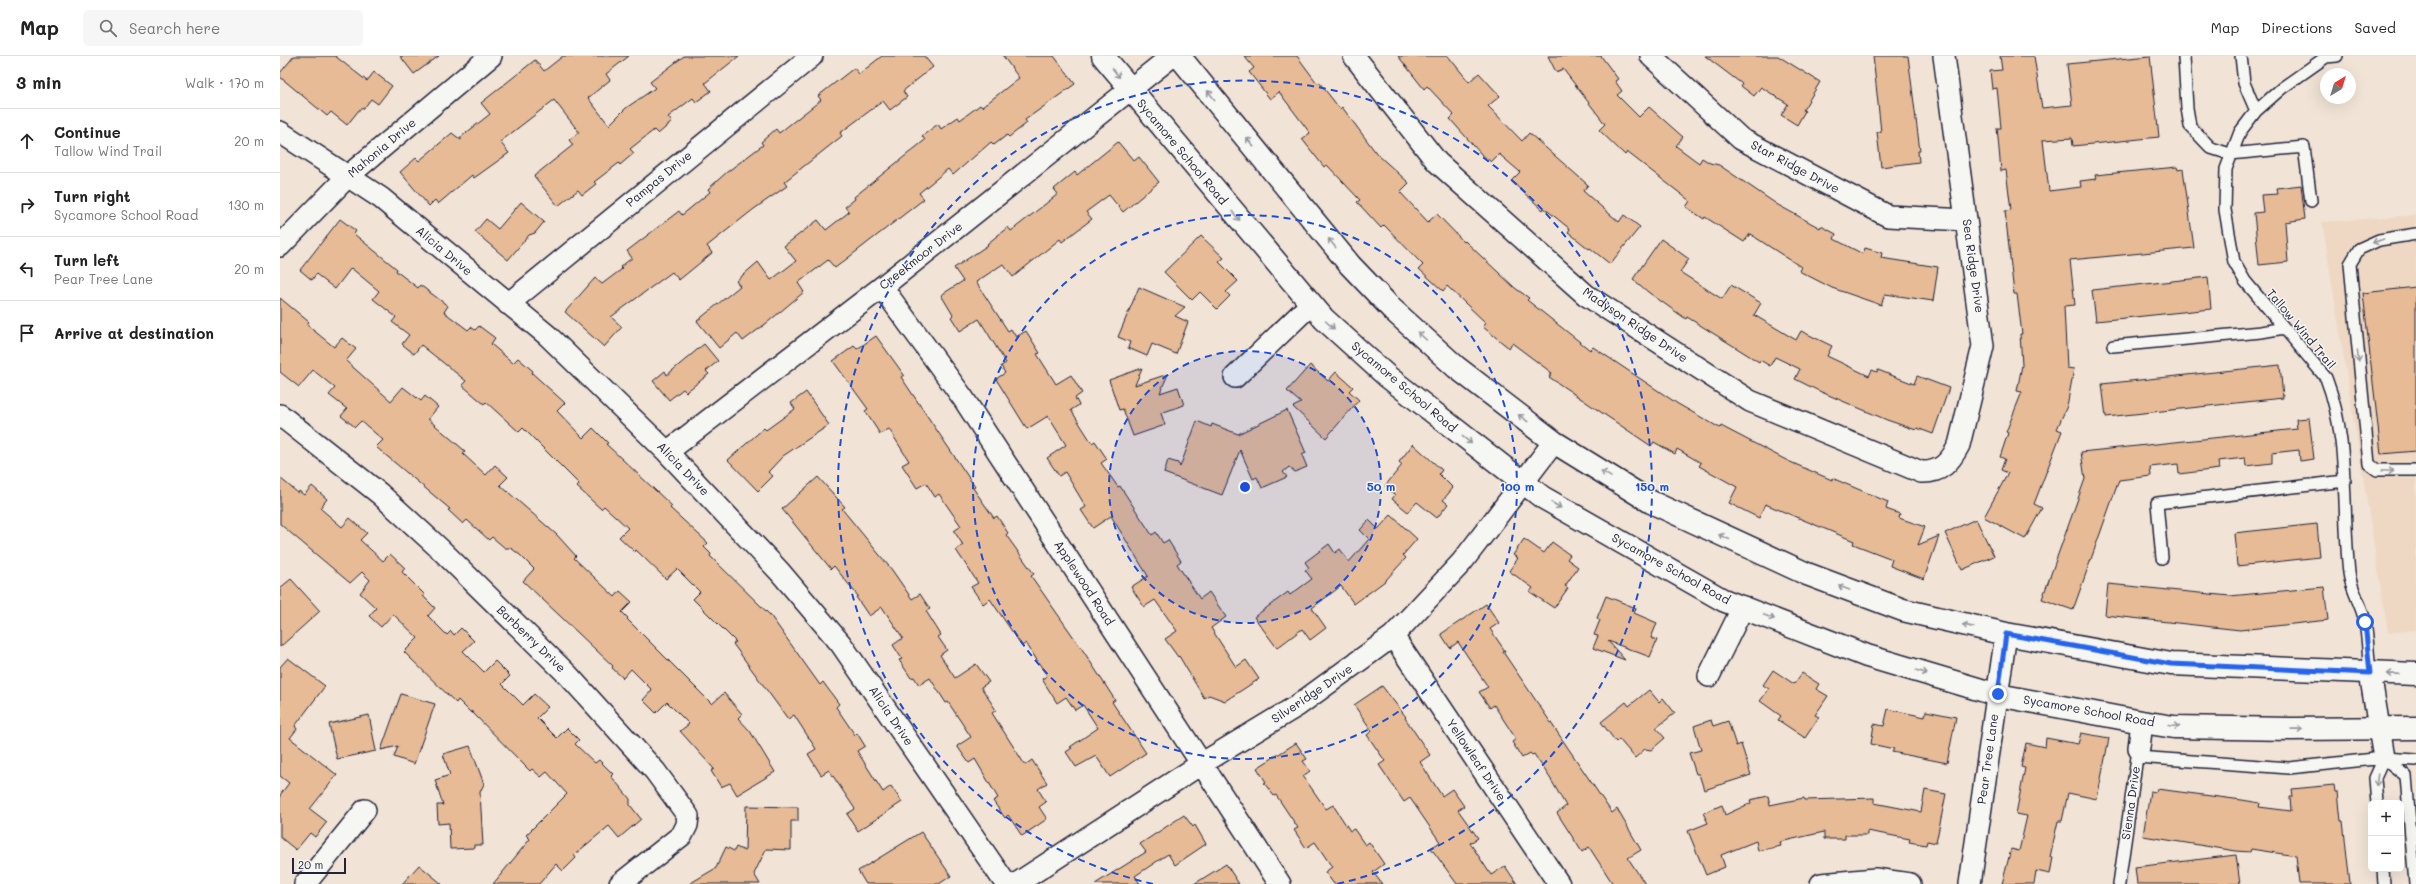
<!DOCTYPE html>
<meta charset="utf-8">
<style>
:root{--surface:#fff;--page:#f6f6f6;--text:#222;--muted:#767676;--line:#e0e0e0}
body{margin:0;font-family:Mali,sans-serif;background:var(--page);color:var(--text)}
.controls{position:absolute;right:12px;bottom:12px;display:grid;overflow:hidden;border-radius:6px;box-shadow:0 4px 16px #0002}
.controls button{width:36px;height:36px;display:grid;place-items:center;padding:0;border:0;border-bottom:1px solid var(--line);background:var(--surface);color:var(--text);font:20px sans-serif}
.compass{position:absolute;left:2040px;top:12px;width:36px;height:36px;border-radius:50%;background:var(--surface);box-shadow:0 4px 16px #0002;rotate:38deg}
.scale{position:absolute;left:12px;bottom:10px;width:54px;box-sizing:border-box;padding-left:4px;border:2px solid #22223b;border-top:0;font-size:11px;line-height:14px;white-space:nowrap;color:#22223b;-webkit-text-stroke:3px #f6f6f2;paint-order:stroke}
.stop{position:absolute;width:12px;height:12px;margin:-9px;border:3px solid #2563eb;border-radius:50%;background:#fff}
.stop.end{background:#2563eb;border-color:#fff;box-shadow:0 1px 4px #0008}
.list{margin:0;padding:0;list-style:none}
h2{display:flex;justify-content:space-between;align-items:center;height:52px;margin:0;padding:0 16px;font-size:17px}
h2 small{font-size:13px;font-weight:400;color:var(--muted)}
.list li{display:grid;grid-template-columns:26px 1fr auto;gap:12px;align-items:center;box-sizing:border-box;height:64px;padding:0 16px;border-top:1px solid var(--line)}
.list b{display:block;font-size:15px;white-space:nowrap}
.list p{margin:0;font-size:13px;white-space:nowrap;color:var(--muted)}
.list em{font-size:13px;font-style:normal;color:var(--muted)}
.icon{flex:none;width:22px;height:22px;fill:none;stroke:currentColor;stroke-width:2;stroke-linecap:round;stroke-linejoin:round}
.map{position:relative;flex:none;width:2136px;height:828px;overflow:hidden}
header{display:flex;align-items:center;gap:24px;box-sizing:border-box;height:56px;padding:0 20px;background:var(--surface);border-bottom:1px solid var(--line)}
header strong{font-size:19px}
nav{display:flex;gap:22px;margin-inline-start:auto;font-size:14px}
.search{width:280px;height:36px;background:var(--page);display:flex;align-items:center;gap:10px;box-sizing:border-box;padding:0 14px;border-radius:6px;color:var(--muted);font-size:15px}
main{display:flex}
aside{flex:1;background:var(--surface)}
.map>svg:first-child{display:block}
</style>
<header>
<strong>Map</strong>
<div class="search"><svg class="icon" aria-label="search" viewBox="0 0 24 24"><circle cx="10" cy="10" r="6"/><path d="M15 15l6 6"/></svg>Search here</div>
<nav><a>Map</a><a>Directions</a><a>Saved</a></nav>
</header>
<main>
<aside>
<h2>3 min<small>Walk · 170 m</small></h2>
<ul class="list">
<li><svg class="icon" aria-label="ahead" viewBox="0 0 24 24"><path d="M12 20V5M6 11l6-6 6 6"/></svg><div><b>Continue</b><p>Tallow Wind Trail</p></div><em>20 m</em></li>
<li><svg class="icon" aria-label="right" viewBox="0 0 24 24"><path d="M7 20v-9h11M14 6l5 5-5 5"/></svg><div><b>Turn right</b><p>Sycamore School Road</p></div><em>130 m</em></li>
<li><svg class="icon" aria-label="left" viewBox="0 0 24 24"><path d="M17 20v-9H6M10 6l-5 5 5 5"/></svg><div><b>Turn left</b><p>Pear Tree Lane</p></div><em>20 m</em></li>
<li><svg class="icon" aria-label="arrive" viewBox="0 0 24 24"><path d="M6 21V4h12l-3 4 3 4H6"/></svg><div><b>Arrive at destination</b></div></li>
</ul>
</aside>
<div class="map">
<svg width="2136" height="828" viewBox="0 0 2136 828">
<rect width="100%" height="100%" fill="#f1e4d6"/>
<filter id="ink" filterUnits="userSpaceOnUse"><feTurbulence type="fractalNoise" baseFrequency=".025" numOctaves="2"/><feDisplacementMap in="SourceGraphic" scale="8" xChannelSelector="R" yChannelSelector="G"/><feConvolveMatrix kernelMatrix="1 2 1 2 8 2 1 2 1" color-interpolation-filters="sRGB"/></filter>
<g filter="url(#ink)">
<path fill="#eed8c3" d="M2136,159V574L2108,577L2042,166Z"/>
<path fill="#e6bb96" stroke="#22223b" d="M14,0H55L87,25L94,16L112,30L98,48L91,43L84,52L79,54L67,69L51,56L47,60L0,21V17Z
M120,0H159L134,18Z
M283,0H349L326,18L330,24L308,42L329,69L346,52L375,32L370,26L404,0H459L425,27L431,35L416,46L413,42L388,61L392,66L378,78L374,74L350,93L354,97L340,109L339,107L314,126L316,128L302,139L298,134L278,150L254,120L293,89L289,84L299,76L274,44L220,86L229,97L194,122L192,119L158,148L155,144L149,150L120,116L136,102L139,105L172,77L181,84V81L210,58L201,47L255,4L264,15Z
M602,0H644L653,11L623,35L627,41L610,54L603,45L560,77L562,80L504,126L507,130L474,153L427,190L432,197L399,224L392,216L331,261L342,271L324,291L285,256L315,222L322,228L342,213L340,211L352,202L347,195L399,155L402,159L430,136L428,133L447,116L483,89L481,86L496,73L499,77L541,44L538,40L574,12L579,18Z
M723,0H774L795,28L745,64L747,67L729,81L727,79L714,89L711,86L673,119L668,113L639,137L644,143L555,212L548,204L518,227L524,236L488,266L463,285L457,277L439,292L417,265L460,230L456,225L478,206L491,224L516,205L504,190L538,164L546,174L569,156L565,151L575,143L574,141L645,84L642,80L658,68L661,73L678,61L680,64L700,49L702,51L739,22Z
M964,0H1017L1037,27L1039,26L1060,53L1062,51L1097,98L1129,127L1120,136L1148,166L1157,158L1184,186L1185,185L1235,232L1249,242L1247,244L1310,294L1313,291L1398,348L1440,372L1441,370L1508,405L1552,424V422L1608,446L1606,453L1620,458L1619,462L1645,471L1638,489L1659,480L1644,523L1610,510L1612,503L1573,488L1574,485L1485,448L1479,462L1449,447L1457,431L1419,410L1421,407L1397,393L1395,398L1374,386L1371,390L1269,321L1272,317L1232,287L1229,292L1203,271L1206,267L1167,230L1163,235L1139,213L1143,209L1104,169L1101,172L1077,146L1080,144L1047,109L1044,111L1022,83L1030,77L999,36L990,43L969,16L974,12Z
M1118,0H1168L1189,26L1199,17L1220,40L1208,50L1242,85L1249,77L1308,129L1303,135L1339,166L1344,159L1360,171L1330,208L1310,192L1309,193L1288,176L1290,173L1264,152L1263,154L1231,125L1240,116L1219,98L1211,106L1201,98L1170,63L1174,59L1147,30L1144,33Z
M1268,0H1321L1338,23L1335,25L1342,35L1337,39L1359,61L1369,51L1403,81L1396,90L1419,107L1422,102L1430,107L1439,109L1498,149L1540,172L1541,170L1556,178L1554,183L1583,198L1585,192L1602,197L1601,202L1658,211L1653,245L1605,238L1601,249L1552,232L1519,215L1521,211L1470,178L1464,186L1425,161L1424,163L1406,151L1410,145L1347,96L1345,99L1319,74L1325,68L1283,13L1276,16Z
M1425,0H1498L1540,26L1523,54L1525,55L1517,69L1501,59L1508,48L1481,31L1474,40L1461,30L1462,28Z
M1593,0H1628L1640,95H1638L1639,106L1601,111L1597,76H1601Z
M1720,0H1754L1762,52L1792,49L1787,8L1870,0L1879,81L1793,90L1792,82L1763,84L1769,135L1801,131L1800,125L1816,123L1815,119L1897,111L1898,114L1903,113L1914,192L1790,204L1795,249L1784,250L1787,312L1794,313L1787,350L1777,373L1782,375L1754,448L1762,452L1745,483L1704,461L1728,417L1721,414L1725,403L1720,401L1728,377L1726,376L1742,336L1737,335L1742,309L1740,278H1742L1737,238H1734L1725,155L1731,154L1726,114L1721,115L1718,82L1717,72H1721L1717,32L1712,33L1710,15L1722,14Z
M838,86L854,105L859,101L879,126L843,156L829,139L806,156L812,163L782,186L780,183L733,221L723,208L696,226L728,275L731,273L736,281L746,275L760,297L757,298L776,328L791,319L802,337L795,342L799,349L791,354L812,387L815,385L827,403L821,407L838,431L840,430L872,479L876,476L883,487L888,484L901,505L897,508L920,543L929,536L946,561L931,572L956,611L966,604L979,623L945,645L929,639L924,642L899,600L898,601L885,583L897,575L875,544L864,551L851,531L868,520L831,460L813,472L801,454L806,451L785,416L779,420L767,402L786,389L768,360L747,373L716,323L725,317L721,310L726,307L699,263L680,275L671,261L673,259L661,239L683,225L674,212L708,189L707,188L728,171L731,175L778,138L774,133L795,116L797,119Z
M2021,129L2025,163L2005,166L2008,206L1979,209L1974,157L1983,156L1981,139L1998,138L1997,132Z
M241,146L264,166L255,177L249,179L228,204L195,176L206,163L218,173Z
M60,163L76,175L74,178L117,213L116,215L138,232L140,229L168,250L164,256L188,274L191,271L195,274L199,270L215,282L211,288L233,307L238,302L253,315L252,317L285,347L277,355L303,382L313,372L328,387L326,388L392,450L390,452L428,487L424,491L431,498L430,500L490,559L540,629L543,626L559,648L556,651L575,679L577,677L585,690L577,695L603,736L611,730L622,746L578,775L567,758L575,753L549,714L541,719L528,698L536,693L514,659L508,663L453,588L456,586L413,543L420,536L397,513L386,523L356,494L355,496L339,481L348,472L324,450L321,453L297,431L299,428L243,372L239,376L206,346L204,348L182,329L186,325L141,289L134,298L122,288L129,279L112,266L116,261L93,243L99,235L71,212L55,233L36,218L32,224L20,214Z
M921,180L944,202L939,206L958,225L946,236L950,240L937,253L920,236L912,244L884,216Z
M1381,183L1409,203L1400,216L1442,243L1451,229L1481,247L1474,259L1516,284L1521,275L1552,290L1547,300L1589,320L1592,314L1597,316L1598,314L1634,328L1637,320L1669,332L1653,378L1637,372L1636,374L1607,364L1539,335L1515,323L1520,313L1495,301L1490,310L1480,304L1479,306L1407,261L1406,263L1368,236L1353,223Z
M1928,221L1931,253L1816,265L1812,234Z
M859,231L905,251L895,260L908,266L896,298L872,288L867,300L848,292L850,286L838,281Z
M2136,231V395L2101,398L2083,237Z
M0,242L29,266L27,269L54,291L62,282L76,293L66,305L111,345L123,331L141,345L145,340L158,351L148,363L185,395L183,398L206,419L215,409L228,421L220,429L277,479L296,500L294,502L335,541L340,535L352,546L342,556L348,562L347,563L432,648L444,637L462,658L458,662L470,675L495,716L457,739L450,727L441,731L431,715L434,713L400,675L409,668L387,646L376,657L363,644L372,634L351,613L343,622L332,612L333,610L243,525L254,513L240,499L231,492H225L212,481L209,484L187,464L183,468L168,454L170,453L96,391L103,384L81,365L75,371L61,360L67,353L49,339L55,332L33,314L19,331L0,316Z
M596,280L624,319L621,321L695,431L693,432L714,462L717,460L728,477L726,479L754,518L751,520L804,596L835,644L832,646L866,697L830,721L816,700L796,711L786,696L792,692L790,691L818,672L803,649L795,654L786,641L777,647L762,623L767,620L746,587L742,590L710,543L703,548L691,531L698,527L676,494L683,489L674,475L681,470L659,438L655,441L646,427L637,432L622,409L629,405L609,373L600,378L585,355L588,353L553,305L574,290L577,293Z
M424,288L438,305L426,315L429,318L406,336L403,333L389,344L373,325L385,315L387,319Z
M1030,309L1048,325L1056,316L1073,331L1069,335L1079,344L1046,382L1013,351L1021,347L1007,335Z
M2000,309L2003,342L1826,361L1822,328Z
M862,312L855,329L888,318L880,337L898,331L904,349L881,357L885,369L853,380L843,353L839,354L829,324Z
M526,336L549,369L503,400L488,416L493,420L478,435L448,404L484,372L486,374L515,353L511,347Z
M1007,354L1026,397L1022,399L1027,411L1015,416L1009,411L1003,416L1007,421L982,432L977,421L973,423L960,394L942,439L884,417L888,404L898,407L900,411L917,365L931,371L932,368L958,378Z
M2029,362L2034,403L2020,405L2019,394L1992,397V407L1966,410L1965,402L1938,405L1939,413L1899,418L1898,408L1870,411L1871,420L1839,424L1793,554L1762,543L1805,423L1801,396L2017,373L2016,363Z
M1133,388L1162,414L1159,418L1173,432L1163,444L1168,448L1157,462L1137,446L1128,456L1112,443L1115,439L1105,430L1122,409L1119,406Z
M538,421L565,451L562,453L612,514L632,543L640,538L650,553L646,555L661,579L658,581L667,594L660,599L675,622L696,608L709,626L701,631L716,654L712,657L745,709L752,704L767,727L758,733L766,746L759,751L767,763L742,780L728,759L725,762L713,745L718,742L695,703L689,707L677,690L691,681L668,646L666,647L650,622L639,629L634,621L631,622L619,604L622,603L613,589L623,582L602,551L589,560L576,541L578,540L554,510L551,513L502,453Z
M0,422L18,437L19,435L24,439L32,430L47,443L40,452L62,471L70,462L87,477L80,484L103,505L110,498L125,512L122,516L145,539L143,540L155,552L148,560L167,579L171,575L174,579L181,572L194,585L183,595L204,616L215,605L230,620L222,628L243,649L254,638L268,651L257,662L277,682L287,672L299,684L295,688L315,707L319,704L333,718L331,720L350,743V749L361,763L339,782L329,770L294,799L296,802L283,815L276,808L259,828H213L250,783L246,779L287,738L267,716L261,721L252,713L250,715L191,655L192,658L178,644L176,647L124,596L138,582L113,558L101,571L89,560L96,552L80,537L90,524L82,516L70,527L0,468Z
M1111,459L1137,483L1123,499L1126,502L1105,525L1074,548L1061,530L1032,552L1046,572L1030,584L1022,573L997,592L974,561L1008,536L1010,539L1032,523L1025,514L1029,512L1025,506L1049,488L1055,497L1060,493L1069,506L1089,483L1080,474L1089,464L1098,473Z
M1696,463L1714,500L1682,514L1665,477Z
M2037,468L2040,501L1957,510L1954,477Z
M1244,483L1264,497L1272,486L1290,499L1287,503L1298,511L1285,530L1288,532L1274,552L1250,536L1253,532L1229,515L1238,502L1233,499Z
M11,523L40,555L0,591V532Z
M1828,528L1950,540L2044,531L2048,564L1960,574L1825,559Z
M1326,540L1356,552L1354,557L1377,567L1371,582L1377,584L1370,601L1328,585L1345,604L1313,592L1318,580L1314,579L1320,564L1317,562Z
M1206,548L1219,567L1210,573L1225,595L1223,596L1332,757L1337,753L1361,794L1348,802L1365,828H1333L1309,791L1302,796L1277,757L1286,750L1270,722L1254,698L1252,699L1250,697L1242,702L1232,686L1236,683L1214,649L1210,652L1199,636L1208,631L1178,586L1170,592L1161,578Z
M8,602L45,630L15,670L17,673L10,682L57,719L30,753L47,766L35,781L30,777L16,794L0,781V739L9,727L0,720V611Z
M1493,614L1514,628L1522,617L1539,628L1536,633L1548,640L1535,659L1539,661L1525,682L1498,664L1501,660L1480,645L1489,633L1483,629Z
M1102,630L1126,661L1125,662L1150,699L1140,706L1162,740L1172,733L1184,750L1178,754L1198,782L1190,787L1211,819L1225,810L1237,828H1177L1151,792L1160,786L1130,742L1124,746L1099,709L1105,705L1087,679L1092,675L1074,649Z
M1369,634L1379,646L1383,642L1395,657L1376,672L1385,682L1371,694L1365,693L1355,702L1339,683L1336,686L1321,666L1346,646L1349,650Z
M121,638L155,648L134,708L114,701L118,690L101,694Z
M1608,653L1645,661L1646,655L1676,661L1667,707L1612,696L1614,693L1591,688L1594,668L1604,670Z
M89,659L96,695L57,703L49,668Z
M1431,664L1433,670L1448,665L1456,690L1461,688L1471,719L1424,734L1419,718H1416L1409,697L1421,694L1414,670Z
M1801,677L1829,682L1817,743L1788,737L1782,765H1778L1770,801H1773L1770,818L1756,815L1754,828H1722L1731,793L1739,795L1747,760L1736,758L1745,712L1741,711L1746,687L1765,691L1766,682L1798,688Z
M1016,687L1027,703L1023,705L1030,715L1023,720L1046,753L1053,749L1070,775L1074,773L1085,789L1089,786L1104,808L1093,816L1102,828H1054L1045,816L1052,811L1035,786L1026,792L1014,774L1018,772L996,739L994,740L984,727L986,726L977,712Z
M190,690L204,728L200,736L203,789H194V792L170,793L169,767L158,768L157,749H163L155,724L170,719L163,698Z
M2054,729L2055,736H2058L2061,765H2063L2070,828H2019L2016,800L1971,793L1970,796L1956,795L1863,780L1870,735L1876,736L1877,733L1962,744L1980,747L1979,751L2011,755L2010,741H2013L2012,733Z
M1645,734L1666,738L1656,787L1647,785L1646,789L1629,786L1630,783L1587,775V779H1565V783H1544V776L1500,786L1501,790L1478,795L1476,785L1441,799L1445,811L1426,819L1408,775L1428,767L1423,757L1442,749L1445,759L1471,747L1470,744L1488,740L1490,749L1524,742L1525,744L1594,742V747L1641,756Z
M466,750L518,751V765H511V794L486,793L474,818L480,828H409L436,812L446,791L454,795L456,791L465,795Z
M904,759L913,771L915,769L926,788L895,809L888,798L855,820L860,828H815L866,796L860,788Z
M641,776L671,820L659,828H586L578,815Z
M1956,799L1960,828H1857L1855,811Z
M946,808L959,828H914Z
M139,809L162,828H122Z"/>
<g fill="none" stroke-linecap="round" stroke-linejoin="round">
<defs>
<path id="service" d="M1961,0L1964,27L1976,55
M2057,0L2046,1L2002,32L1976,55L1960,76L1946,113L1945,154L1954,206L1965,225L2046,322C2070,384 2062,452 2069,517C2071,534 2082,549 2085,566C2088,582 2088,600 2090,617
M1904,1L1907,52L1910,70L1931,92L1950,98L2024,91L2031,145
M2136,178L2099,184L2079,193L2070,208L2089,408L2097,414H2136
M1833,290L1981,276L2004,272
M1882,502L1877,447L2065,425
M1857,701L2009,712L2104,702L2136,704
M2105,703L2126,720L2135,828
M2097,747L2095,722L2104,702
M2103,813L2104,828
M1839,828L1858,694"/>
<path id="minor" d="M1074,0L1157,106L1306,239L1470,345L1641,416C1661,417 1670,406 1679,389L1703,290L1664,0
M1371,0L1461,83L1608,160L1686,164
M0,76L101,142L267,279L387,396L500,516L561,588L726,828
M0,190L68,120L211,0
M602,231L683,342L1000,828
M228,248L532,0
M955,321L1031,248
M0,359L100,438L159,492L288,619L375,715L408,760L407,769L402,779L340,828
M387,396L602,231L892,0
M1113,580L1279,828
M2090,617L2104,702
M1429,620L1463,551
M1859,692L1862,666
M25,828L85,754
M736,828L921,708L1017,650L1113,580L1182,506L1274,386
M1541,828L1595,823L1630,828
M1690,828L1726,578"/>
<path id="secondary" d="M823,0L1044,263L1108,321L1262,441L1443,544L1587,600L1718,639L1862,666L1894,671L2010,673L2136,672
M899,0L1070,209L1113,254L1176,311L1274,386L1371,446L1527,518L1623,554L1726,578L1891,608L2136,618"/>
</defs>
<use href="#service" stroke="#22223b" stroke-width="14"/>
<use href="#minor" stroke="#22223b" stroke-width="24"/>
<use href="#secondary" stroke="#22223b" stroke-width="25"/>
<use href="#service" stroke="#f6f6f2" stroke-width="11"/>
<use href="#minor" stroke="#f6f6f2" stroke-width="21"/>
<use href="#secondary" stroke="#f6f6f2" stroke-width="22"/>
</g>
<defs><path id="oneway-shaft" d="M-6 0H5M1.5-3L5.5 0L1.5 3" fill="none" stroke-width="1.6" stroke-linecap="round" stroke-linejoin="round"/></defs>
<g stroke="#9797a0">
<use href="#oneway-shaft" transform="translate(836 17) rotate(52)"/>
<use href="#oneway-shaft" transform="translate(931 39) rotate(-129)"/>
<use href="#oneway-shaft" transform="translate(970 86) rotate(-129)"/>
<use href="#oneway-shaft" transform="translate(956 160) rotate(50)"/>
<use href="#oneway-shaft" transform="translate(2098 185) rotate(161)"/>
<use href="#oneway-shaft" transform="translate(1052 187) rotate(-129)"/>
<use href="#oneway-shaft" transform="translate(1050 269) rotate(42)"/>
<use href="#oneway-shaft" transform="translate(1142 280) rotate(-138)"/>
<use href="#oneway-shaft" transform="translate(2078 300) rotate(84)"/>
<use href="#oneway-shaft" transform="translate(1243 362) rotate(-143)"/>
<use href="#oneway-shaft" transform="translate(1187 384) rotate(38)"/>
<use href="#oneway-shaft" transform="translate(2108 415) rotate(3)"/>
<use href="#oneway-shaft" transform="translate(1326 418) rotate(-148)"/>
<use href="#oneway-shaft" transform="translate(1276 449) rotate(30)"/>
<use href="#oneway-shaft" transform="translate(1444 481) rotate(-155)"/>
<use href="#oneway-shaft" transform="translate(1564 532) rotate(-160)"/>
<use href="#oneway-shaft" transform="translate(1489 561) rotate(21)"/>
<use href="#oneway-shaft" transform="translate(1688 570) rotate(-167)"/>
<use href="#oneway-shaft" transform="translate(1642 616) rotate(16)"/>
<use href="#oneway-shaft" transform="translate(2113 618) rotate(-179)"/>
<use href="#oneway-shaft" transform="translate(1894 670) rotate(5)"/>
<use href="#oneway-shaft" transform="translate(2017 673) rotate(-1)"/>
<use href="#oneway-shaft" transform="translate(2097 724) rotate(97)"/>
</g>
</g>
<g fill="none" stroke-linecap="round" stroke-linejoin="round" filter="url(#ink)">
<path stroke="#2563eb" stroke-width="5" d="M1718,638L1726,578L1891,608L2090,617L2085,566"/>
</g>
<circle cx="965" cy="431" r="136" fill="#1d4ed8" fill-opacity=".12"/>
<g fill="none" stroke="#1d4ed8" stroke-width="2" stroke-dasharray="7 5">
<circle cx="965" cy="431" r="136"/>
<circle cx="965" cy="431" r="272"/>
<path d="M873 828A407 407 0 1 1 1057 828"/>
</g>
<g text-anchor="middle" stroke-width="3" stroke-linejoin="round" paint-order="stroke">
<g font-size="12" fill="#22223b" stroke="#f6f6f2">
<text transform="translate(102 92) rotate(-40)" y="4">Mahonia Drive</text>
<text transform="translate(902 96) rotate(50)" y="4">Sycamore School Road</text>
<text transform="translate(1515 111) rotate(28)" y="4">Star Ridge Drive</text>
<text transform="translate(379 123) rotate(-39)" y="4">Pampas Drive</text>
<text transform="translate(164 195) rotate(40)" y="4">Alicia Drive</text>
<text transform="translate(641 200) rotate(-38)" y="4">Creekmoor Drive</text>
<text transform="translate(1693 210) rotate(82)" y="4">Sea Ridge Drive</text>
<text transform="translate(1355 269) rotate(34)" y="4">Madyson Ridge Drive</text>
<text transform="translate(2021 273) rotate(50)" y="4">Tallow Wind Trail</text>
<text transform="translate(1124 331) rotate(40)" y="4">Sycamore School Road</text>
<text transform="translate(403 413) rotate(46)" y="4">Alicia Drive</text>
<text transform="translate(1391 513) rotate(29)" y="4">Sycamore School Road</text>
<text transform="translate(804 527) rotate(57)" y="4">Applewood Road</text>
<text transform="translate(251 583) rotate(44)" y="4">Barberry Drive</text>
<text transform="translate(1032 638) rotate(-34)" y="4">Silveridge Drive</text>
<text transform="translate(1809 655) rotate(10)" y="4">Sycamore School Road</text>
<text transform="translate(611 660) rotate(56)" y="4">Alicia Drive</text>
<text transform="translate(1708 703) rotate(-82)" y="4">Pear Tree Lane</text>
<text transform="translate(1196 704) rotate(56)" y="4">Yellowleaf Drive</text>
<text transform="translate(1851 747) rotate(-82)" y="4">Sienna Drive</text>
</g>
</g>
<circle cx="965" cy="431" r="6" fill="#1d4ed8" stroke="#f6f6f2" stroke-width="2"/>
<g font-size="12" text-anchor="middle" font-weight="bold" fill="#1d4ed8" stroke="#f6f6f2" stroke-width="3" stroke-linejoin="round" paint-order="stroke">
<text x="1101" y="435">50 m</text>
<text x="1237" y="435">100 m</text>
<text x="1372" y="435">150 m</text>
</g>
</svg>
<div class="controls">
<button>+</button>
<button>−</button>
</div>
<svg class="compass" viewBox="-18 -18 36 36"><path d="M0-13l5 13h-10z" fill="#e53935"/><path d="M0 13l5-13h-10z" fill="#767676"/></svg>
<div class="scale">20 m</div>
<div class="stop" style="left:2085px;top:566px"></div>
<div class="stop end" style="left:1718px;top:638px"></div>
</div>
</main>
